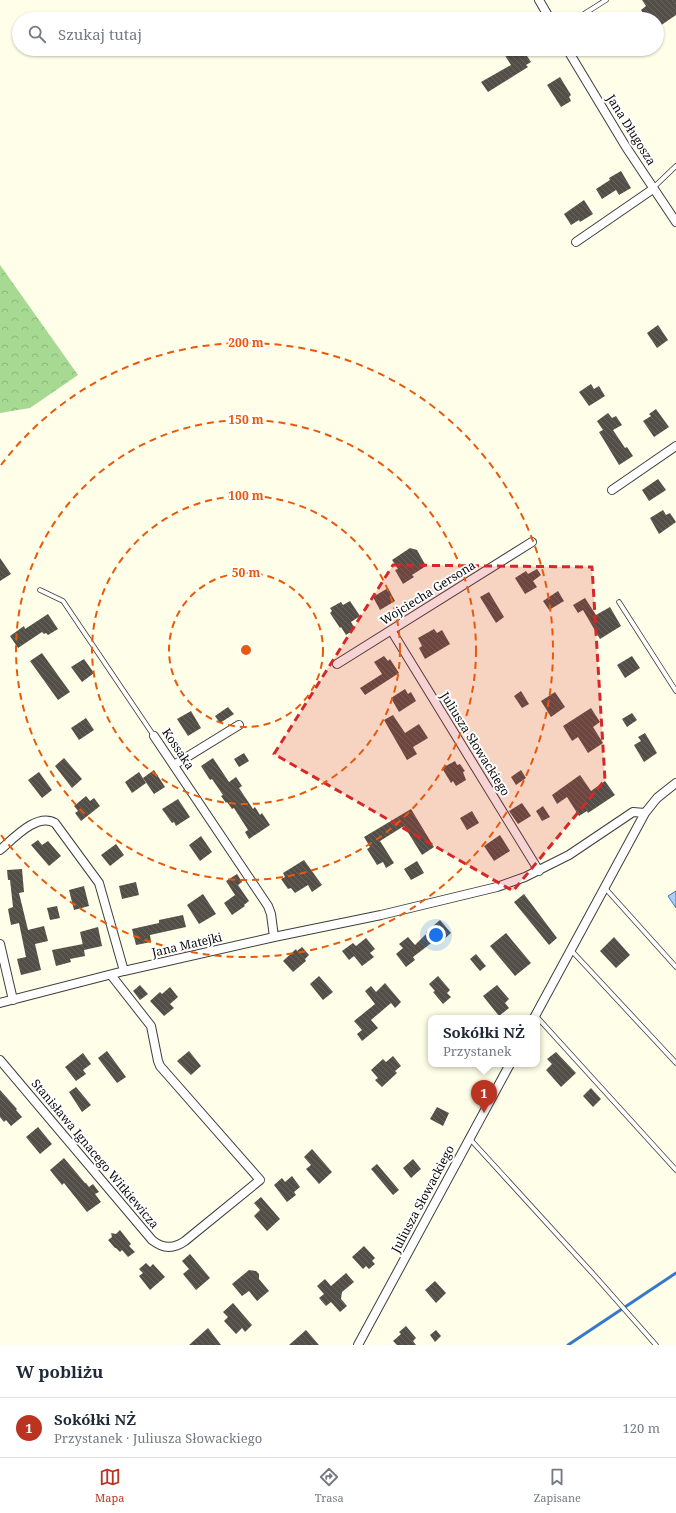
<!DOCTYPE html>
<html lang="pl">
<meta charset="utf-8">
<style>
:root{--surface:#fff;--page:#f2f2f3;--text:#1f2937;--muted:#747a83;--line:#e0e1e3;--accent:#bb3422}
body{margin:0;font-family:"Noto Serif",serif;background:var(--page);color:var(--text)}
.you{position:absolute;left:436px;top:935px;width:14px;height:14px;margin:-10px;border:3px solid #fff;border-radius:50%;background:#1a73e8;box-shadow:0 0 0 6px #1a73e833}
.badge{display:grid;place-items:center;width:26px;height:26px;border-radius:50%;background:var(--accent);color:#fff;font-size:13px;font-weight:700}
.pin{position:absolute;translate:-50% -33px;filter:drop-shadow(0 1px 2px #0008)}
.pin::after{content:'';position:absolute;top:21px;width:14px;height:12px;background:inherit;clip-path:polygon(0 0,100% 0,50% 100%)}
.popup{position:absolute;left:428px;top:1015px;width:112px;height:52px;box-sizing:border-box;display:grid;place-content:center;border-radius:8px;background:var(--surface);filter:drop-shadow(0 1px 3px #0005);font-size:13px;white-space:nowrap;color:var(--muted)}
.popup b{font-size:15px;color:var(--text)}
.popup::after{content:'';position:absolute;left:50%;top:100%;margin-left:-8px;border:8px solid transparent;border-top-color:var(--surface)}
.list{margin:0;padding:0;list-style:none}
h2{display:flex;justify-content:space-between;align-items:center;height:52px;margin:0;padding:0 16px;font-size:17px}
h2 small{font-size:13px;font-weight:400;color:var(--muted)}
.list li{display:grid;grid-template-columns:26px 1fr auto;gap:12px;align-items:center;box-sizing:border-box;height:60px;padding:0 16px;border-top:1px solid var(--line)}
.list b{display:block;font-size:15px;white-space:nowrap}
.list p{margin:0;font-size:13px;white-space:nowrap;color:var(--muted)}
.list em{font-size:13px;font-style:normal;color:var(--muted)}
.icon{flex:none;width:22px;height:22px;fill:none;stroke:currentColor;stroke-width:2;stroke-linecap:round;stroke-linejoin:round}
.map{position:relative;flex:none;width:676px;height:1345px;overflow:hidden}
.search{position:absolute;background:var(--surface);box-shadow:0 1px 3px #0004;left:12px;right:12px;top:12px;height:44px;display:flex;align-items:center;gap:10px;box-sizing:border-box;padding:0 14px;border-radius:22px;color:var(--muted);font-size:15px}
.sheet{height:112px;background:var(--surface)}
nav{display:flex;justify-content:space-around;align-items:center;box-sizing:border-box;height:56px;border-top:1px solid var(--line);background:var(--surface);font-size:11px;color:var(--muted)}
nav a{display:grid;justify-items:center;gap:2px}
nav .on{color:var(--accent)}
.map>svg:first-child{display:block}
</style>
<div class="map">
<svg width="676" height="1345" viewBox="0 0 676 1345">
<defs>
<pattern id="forest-crowns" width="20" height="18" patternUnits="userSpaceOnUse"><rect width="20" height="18" fill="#a6d992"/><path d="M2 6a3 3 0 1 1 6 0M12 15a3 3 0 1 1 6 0" fill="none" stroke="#8eb97d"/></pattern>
<pattern id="water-ripples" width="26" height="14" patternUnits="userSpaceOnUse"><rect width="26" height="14" fill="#adcff6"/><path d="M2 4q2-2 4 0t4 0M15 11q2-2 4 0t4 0" fill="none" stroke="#94b0d2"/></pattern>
<pattern id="building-back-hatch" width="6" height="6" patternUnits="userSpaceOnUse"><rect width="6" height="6" fill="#534e47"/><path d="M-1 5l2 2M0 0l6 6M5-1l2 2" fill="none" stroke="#67635d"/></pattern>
</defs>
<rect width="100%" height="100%" fill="#fffee8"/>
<path fill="url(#forest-crowns)" d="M0,265L78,375L30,408L0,413Z"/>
<path fill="url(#water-ripples)" stroke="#3377ce" d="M676,891V908L668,896Z"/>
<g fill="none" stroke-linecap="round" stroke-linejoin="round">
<path stroke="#3377ce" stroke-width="3" d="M568,1345L676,1273"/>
</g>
<path fill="url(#building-back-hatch)" d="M642,0H676V15L657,28V19H647L641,10L646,6Z
M501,49H525L528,54L527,56L531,62L526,65L528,67L488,92L481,82L511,65Z
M560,77L571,95L569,97L571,101L561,107L547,85Z
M621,171L631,188L619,195L616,190L602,199L596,189L610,180L609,178Z
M584,200L593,214L580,222L579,220L571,225L564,214Z
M658,325L668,340L657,348L647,333Z
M591,384L594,389L599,386L605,396L589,406L579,392Z
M656,409L669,427L654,437L643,421L651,416L649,414Z
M608,413L612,418L616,416L622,425L613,430L625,448L627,447L633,456L619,465L599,432L603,430L597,421Z
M658,479L666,490L649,501L642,490Z
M663,510L666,515L670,513L676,522L659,534L650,518Z
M410,548L417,550L426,566L412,575L414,577L403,584L395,570L398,569L392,560Z
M0,558L11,574L0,581Z
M537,569L541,575L533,581L537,587L525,594L515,578L526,571L528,574Z
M388,588L395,601L380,610L373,597Z
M558,591L564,601L549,610L543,601Z
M489,592L504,617L496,623L480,597Z
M585,598L596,615L610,607L621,626L600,639L583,610L578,613L573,605Z
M350,601L360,616L351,622L355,629L346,635L341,627L340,628L330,613L332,611L330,608L341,602L343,605Z
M48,614L58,629L48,635L46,633L44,634L42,632L18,648L10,636L24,626L25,629Z
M434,629L437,633L442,630L450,644L425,659L419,648L422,646L418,638Z
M42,653L70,692L58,700L30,661Z
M384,656L388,661L390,659L399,673L365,695L360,688L382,674L374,662Z
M632,656L640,668L625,678L617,665Z
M84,659L94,673L82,682L71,667Z
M405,689L408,694L411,692L416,701L399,712L391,698Z
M521,691L529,704L522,708L514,696Z
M555,692L565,707L551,717L541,701Z
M228,707L234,714L220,723L215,716Z
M591,708L600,722L593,727L603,743L588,753L578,737L572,741L563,726Z
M191,711L201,728L188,736L177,719Z
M632,713L637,720L627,727L622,719Z
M393,715L405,733L419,724L428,738L413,747L417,754L407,760L384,720Z
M86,718L94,730L79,740L71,728Z
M645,733L657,753L644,762L634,745L641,741L638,737Z
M244,753L249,761L239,767L234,759Z
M64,758L82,779L72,788L55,766Z
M213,758L229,782L236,777L242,786L239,788L253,809L255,807L260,815L262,813L270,825L249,839L245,832L248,830L234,808L232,809L227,802L226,803L221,796L223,795L212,779L210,780L201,766Z
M455,761L457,765L460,764L465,771L463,772L466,780L456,786L453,781L451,783L442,768Z
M154,770L165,787L154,794L143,778Z
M521,770L526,778L516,785L511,777Z
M39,772L52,790L42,798L28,780Z
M139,772L146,783L132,793L125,782Z
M580,775L591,791L605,781L615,795L588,813L587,811L579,816L567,797L557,804L552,795Z
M86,796L90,801L94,798L100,806L81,821L75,813L78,811L74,806Z
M178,799L190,817L176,826L174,822L172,823L162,809Z
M522,803L531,816L518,824L509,811Z
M543,806L550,817L542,821L536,811Z
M411,809L434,847L422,855L404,826L380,841L394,863L386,868L383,862L377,865L367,849L370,847L364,837Z
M472,811L479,823L467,830L460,818Z
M500,835L510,851L494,861L484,846Z
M201,836L212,852L200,861L189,845Z
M38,840L42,845L48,841L61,856L49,866L31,845Z
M116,844L124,855L110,866L101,855Z
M304,860L322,885L312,892L308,885L295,893L291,888L288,889L281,879L285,877L283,873Z
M417,861L424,873L411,880L404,869Z
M22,869L24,892L19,893L28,930L44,926L48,941L35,944L41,970L21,975L17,959L26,957L19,923L11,925L8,909L13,907L10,880H8L7,870Z
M237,874L242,882L238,885L249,901L244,905L245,906L232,915L224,903L235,895L226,881Z
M136,882L139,895L122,899L119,886Z
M84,886L89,906L74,910L69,890Z
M203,894L216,914L199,924L187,905Z
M524,894L557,938L549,945L514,902Z
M57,906L60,918L50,920L47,908Z
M183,915L186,927L150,935L151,942L136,945L132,929L159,923V920Z
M440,920L451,933L442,941L440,939L435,943L433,941L430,944L413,957L415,960L406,967L396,954L403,948L399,944L408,937L415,945L427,933L426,932Z
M98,927L102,946L84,950L80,932Z
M506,933L531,963L515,976L490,946Z
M614,937L630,955L616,968L600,951Z
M366,938L375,949L370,953L374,957L362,966L354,956L349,960L342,951L353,943L356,946Z
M83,944L85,956L70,959L71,962L56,966L52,950Z
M302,947L309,955L305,959L306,961L293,972L283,961L296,949L297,951Z
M476,954L486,966L480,971L470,959Z
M319,976L333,992L323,1000L310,984Z
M438,976L450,990L447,993L451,997L443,1004L433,992L435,991L429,984Z
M385,983L401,1002L395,1008L391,1003L371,1020L378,1028L362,1041L357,1034L362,1030L354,1021L375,1004L365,991L371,986L376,992Z
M140,985L148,994L140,1000L133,991Z
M497,985L509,999L505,1003L509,1008L499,1016L483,996Z
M170,987L178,997L170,1004L174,1008L164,1016L150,1001L160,992L162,994Z
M107,1051L126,1077L117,1083L98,1058Z
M189,1051L201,1066L191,1075L177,1061Z
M556,1052L576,1073L561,1087L546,1070L552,1064L547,1059Z
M83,1053L91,1064L83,1070L86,1074L76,1081L65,1067Z
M393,1056L401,1066L395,1071L397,1073L382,1087L375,1080L378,1078L371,1070L383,1059L386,1062Z
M76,1087L91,1105L82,1112L69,1092Z
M591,1088L601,1099L593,1107L583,1096Z
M0,1090L17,1109L16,1110L22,1117L11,1126L6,1120L4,1122L0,1117Z
M437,1107L449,1113L443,1126L430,1119Z
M38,1127L52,1144L40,1154L26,1137Z
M312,1149L332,1172L319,1184L306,1169L311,1165L304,1157Z
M64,1158L85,1183H86L89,1187L93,1184L99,1192L95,1194L101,1202L87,1212L64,1183L62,1185L50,1170Z
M413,1159L421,1169L411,1178L403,1168Z
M377,1164L399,1190L393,1195L371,1169Z
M292,1176L300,1187L294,1192L296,1195L287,1202L274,1185L282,1178L285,1182Z
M261,1197L280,1219L267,1231L254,1216L260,1210L254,1203Z
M120,1230L131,1244L129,1246L135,1252L128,1257L122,1250L120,1252L116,1248H115L108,1240L112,1237L111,1233L116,1234Z
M364,1246L375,1258L372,1261L375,1264L369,1269L366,1266L363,1269L352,1257Z
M190,1254L210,1278L196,1290L183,1274L189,1269L182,1261Z
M146,1263L150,1267L153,1264L165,1277L150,1290L139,1276L143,1273L139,1269Z
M249,1270L256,1271L259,1274V1279L269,1291L257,1301L249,1291L242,1296L232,1284Z
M346,1273L354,1282L342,1292L341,1299L347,1306L340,1312L331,1302L326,1306L319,1298L324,1294L317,1286L325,1279L331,1286Z
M435,1281L446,1293L436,1303L425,1290Z
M233,1303L252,1325L245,1332L242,1328L236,1334L224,1321L228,1317L223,1312Z
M406,1326L416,1338L413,1341L416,1345H397L393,1341L401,1334L399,1332Z
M208,1328L221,1345H189Z
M306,1330L319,1345H289Z
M436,1330L441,1336L435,1342L430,1335Z"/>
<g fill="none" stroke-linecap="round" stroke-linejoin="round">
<defs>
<path id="lane" d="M576,19L606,0
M653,188L676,166
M40,590L63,601L154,736
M619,602L676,691
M605,888L676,967
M570,949L676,1063
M536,1016L676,1170
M470,1139L595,1276L656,1345"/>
<path id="street" d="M539,0L550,19
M567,49L626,147L676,222
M576,242L653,189
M612,490L676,446
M391,630L539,871
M337,664L532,542
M154,736L268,906L271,914L274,937
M174,765L239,725
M0,850C13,839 37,812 55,823L99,883L124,971
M0,944L13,1000
M0,1003L124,971L274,937L381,915L497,887L525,877L569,855L633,812L645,813
M534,1018L645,813L657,798L676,783
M0,1060L152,1240C163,1249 174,1249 185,1241L260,1180L160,1066L158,1061L151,1026L111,975
M358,1345L510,1064"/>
</defs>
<use href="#lane" stroke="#3e3e3e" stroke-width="5.5"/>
<use href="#street" stroke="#3e3e3e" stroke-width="10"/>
<use href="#lane" stroke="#fff" stroke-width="4"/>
<use href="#street" stroke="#fff" stroke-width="8"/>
</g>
<path fill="#d62828" fill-opacity="0.2" stroke="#d62828" stroke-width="3" stroke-dasharray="8 5" stroke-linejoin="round" d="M393,565L592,567L605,780L513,891L274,754Z"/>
<g fill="none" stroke="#e8590c" stroke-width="2" stroke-dasharray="7 5">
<circle cx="246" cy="650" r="77"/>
<circle cx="246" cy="650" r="154"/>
<circle cx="246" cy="650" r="230"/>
<path d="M1 465A307 307 0 1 1 1 835"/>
</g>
<g text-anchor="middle" stroke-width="4" stroke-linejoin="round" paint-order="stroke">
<g font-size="12" fill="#0b0b0b" stroke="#fff">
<text transform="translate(631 130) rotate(58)" y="4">Jana Długosza</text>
<text transform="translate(428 593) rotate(-32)" y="4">Wojciecha Gersona</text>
<text transform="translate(475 744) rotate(58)" y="4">Juliusza Słowackiego</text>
<text transform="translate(178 749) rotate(56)" y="4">Kossaka</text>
<text transform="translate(187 945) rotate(-13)" y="4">Jana Matejki</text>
<text transform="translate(95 1154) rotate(50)" y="4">Stanisława Ignacego Witkiewicza</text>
<text transform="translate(423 1199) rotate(-62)" y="4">Juliusza Słowackiego</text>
</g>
</g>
<circle cx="246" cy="650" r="6" fill="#e8590c" stroke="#fff" stroke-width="2"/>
<g font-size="12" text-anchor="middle" font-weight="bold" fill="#e8590c" stroke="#fff" stroke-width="4" stroke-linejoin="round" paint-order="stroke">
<text x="246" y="347">200 m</text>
<text x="246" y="424">150 m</text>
<text x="246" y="500">100 m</text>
<text x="246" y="577">50 m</text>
</g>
</svg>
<div class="you"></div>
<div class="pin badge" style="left:484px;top:1113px">1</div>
<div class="popup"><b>Sokółki NŻ</b>Przystanek</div>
<div class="search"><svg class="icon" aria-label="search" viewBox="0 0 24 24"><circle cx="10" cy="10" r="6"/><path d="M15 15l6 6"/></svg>Szukaj tutaj</div>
</div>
<section class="sheet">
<h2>W pobliżu<small></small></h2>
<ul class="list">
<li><span class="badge">1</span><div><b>Sokółki NŻ</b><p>Przystanek · Juliusza Słowackiego</p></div><em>120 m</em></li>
</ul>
</section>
<nav>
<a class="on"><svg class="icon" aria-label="map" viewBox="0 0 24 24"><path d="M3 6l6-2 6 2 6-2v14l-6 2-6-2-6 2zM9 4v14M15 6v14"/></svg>Mapa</a>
<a><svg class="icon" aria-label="directions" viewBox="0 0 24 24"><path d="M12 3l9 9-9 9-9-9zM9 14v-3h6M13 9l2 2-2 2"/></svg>Trasa</a>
<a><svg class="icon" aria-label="saved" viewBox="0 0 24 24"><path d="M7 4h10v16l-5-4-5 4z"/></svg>Zapisane</a>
</nav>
